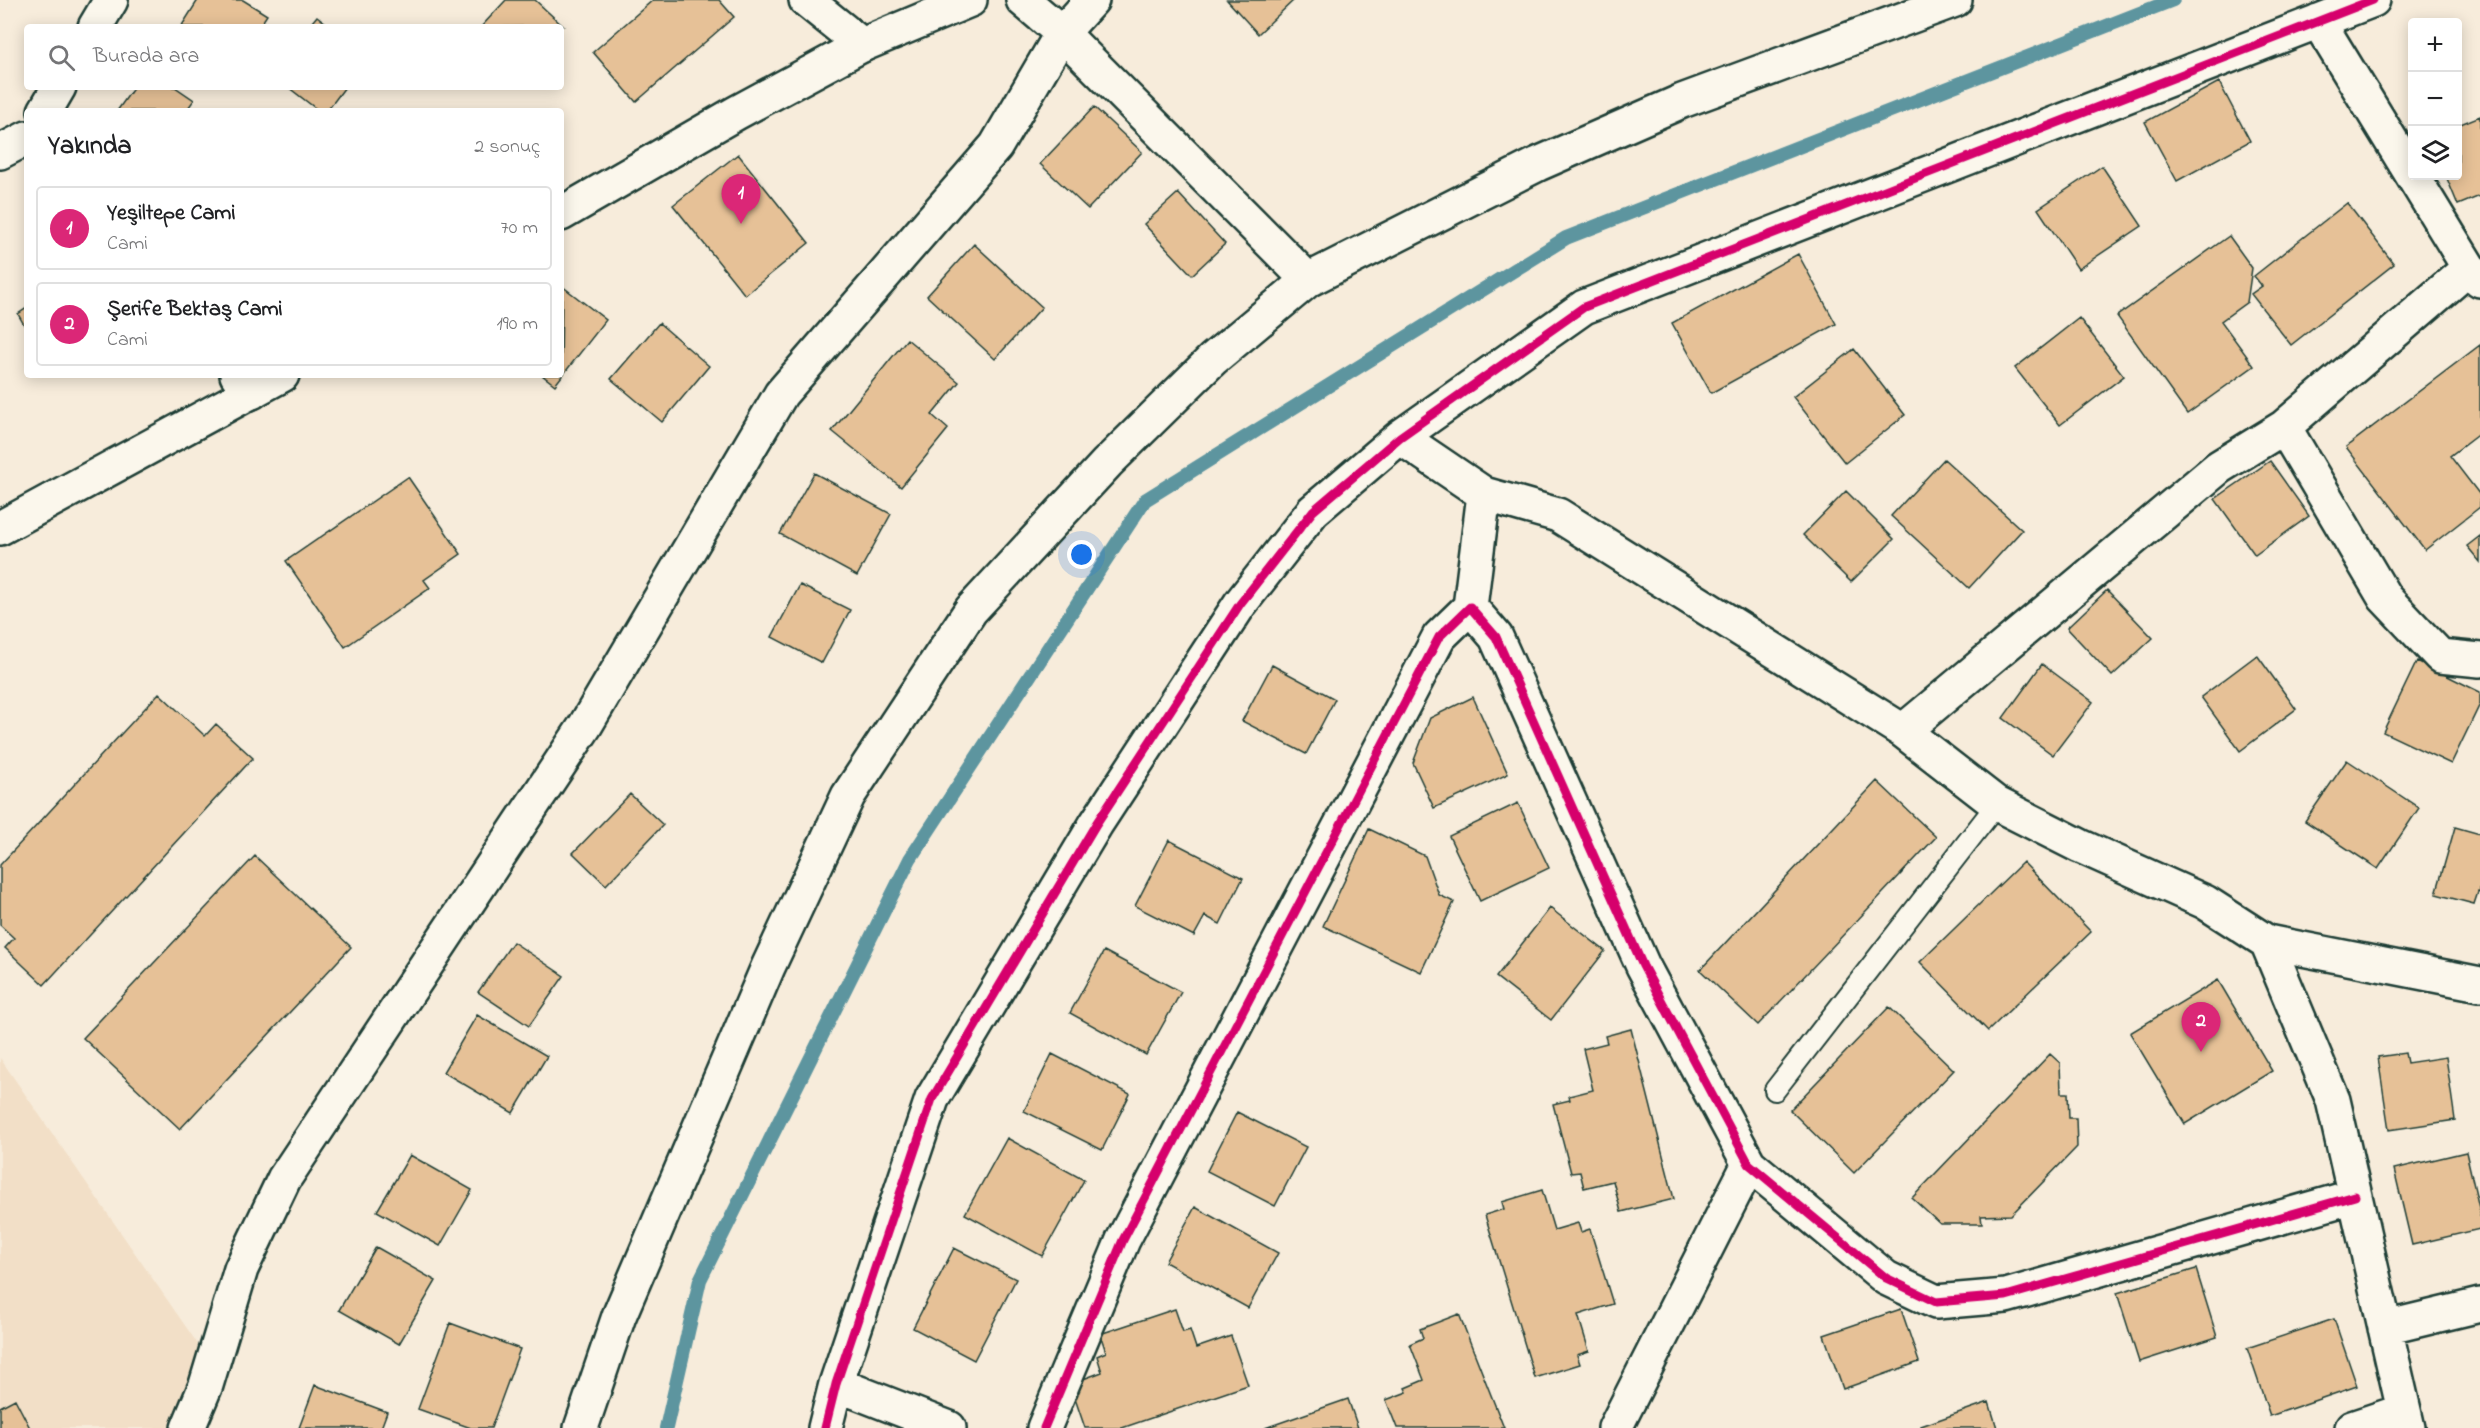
<!DOCTYPE html>
<html lang="tr">
<meta charset="utf-8">
<style>
:root{--surface:#fff;--page:#f6f6f6;--text:#202124;--muted:#757577;--line:#e0e0e0;--accent:#db2777}
body{margin:0;font-family:"Indie Flower",sans-serif;background:var(--page);color:var(--text)}
.controls{position:absolute;right:18px;top:18px;display:grid;overflow:hidden;border-radius:6px;box-shadow:0 3px 15px #0003}
.controls button{width:54px;height:54px;display:grid;place-items:center;padding:0;border:0;border-bottom:2px solid var(--line);background:var(--surface);color:var(--text);font:30px sans-serif}
.you{position:absolute;left:1082px;top:555px;width:21px;height:21px;margin:-15px;border:4px solid #fff;border-radius:50%;background:#1a73e8;box-shadow:0 0 0 9px #1a73e833}
.badge{display:grid;place-items:center;width:39px;height:39px;border-radius:50%;background:var(--accent);color:#fff;font-size:20px;font-weight:700}
.pin{position:absolute;translate:-50% -50px;filter:drop-shadow(0 2px 3px #0008)}
.pin::after{content:'';position:absolute;top:32px;width:21px;height:18px;background:inherit;clip-path:polygon(0 0,100% 0,50% 100%)}
.list{margin:0;padding:0;list-style:none}
h2{display:flex;justify-content:space-between;align-items:center;height:78px;margin:0;padding:0 24px;font-size:26px}
h2 small{font-size:20px;font-weight:400;color:var(--muted)}
.list li{display:grid;grid-template-columns:39px 1fr auto;gap:18px;align-items:center;box-sizing:border-box;height:84px;margin:0 12px 12px;padding:0 12px;border:2px solid var(--line);border-radius:6px}
.list b{display:block;font-size:22px;white-space:nowrap}
.list p{margin:0;font-size:20px;white-space:nowrap;color:var(--muted)}
.list em{font-size:20px;font-style:normal;color:var(--muted)}
.icon{flex:none;width:33px;height:33px;fill:none;stroke:currentColor;stroke-width:2;stroke-linecap:round;stroke-linejoin:round}
.map{position:relative;flex:none;width:2480px;height:1428px;overflow:hidden}
.search{position:absolute;background:var(--surface);box-shadow:0 3px 15px #0003;left:24px;top:24px;width:540px;height:66px;display:flex;align-items:center;gap:15px;box-sizing:border-box;padding:0 21px;border-radius:6px;color:var(--muted);font-size:22px}
.panel{position:absolute;background:var(--surface);box-shadow:0 3px 15px #0003;left:24px;top:108px;width:540px;height:270px;border-radius:6px}
.map>svg:first-child{display:block}
</style>
<div class="map">
<svg width="2480" height="1428" viewBox="0 0 2480 1428">
<rect width="100%" height="100%" fill="#f7ecdb"/>
<filter id="ink" filterUnits="userSpaceOnUse"><feTurbulence type="fractalNoise" baseFrequency=".0167" numOctaves="2"/><feDisplacementMap in="SourceGraphic" scale="12" xChannelSelector="R" yChannelSelector="G"/><feConvolveMatrix kernelMatrix="1 2 1 2 8 2 1 2 1" color-interpolation-filters="sRGB"/></filter>
<g filter="url(#ink)">
<path fill="#f2dfc7" d="M0,1058L213,1366L185,1428H0Z"/>
<g fill="none" stroke-linecap="round" stroke-linejoin="round">
<path stroke="#5d959f" stroke-width="14" d="M666,1428L700,1280L910,859L1145,500L1566,238L2173,0"/>
</g>
<path fill="#e6c197" stroke="#1f3d34" stroke-width="1.5" d="M198,0H243L267,15L259,27H181Z
M506,0H535L563,26L481,27Z
M653,0H719L734,17L636,102L593,52Z
M1227,0H1294L1258,34Z
M317,16L331,27H308Z
M2219,82L2250,141L2177,181L2145,122Z
M134,87H175L194,100L186,111H117Z
M288,87H345L327,111H319Z
M1094,107L1142,152L1088,209L1040,164Z
M2480,116V196L2458,205L2446,176H2458V125Z
M738,154L809,243L745,295L673,205Z
M2102,166L2142,226L2078,269L2038,209Z
M1178,193L1225,244L1192,275L1144,224Z
M2347,203L2394,264L2291,345L2251,294L2262,286L2254,276Z
M2229,236L2252,268L2247,302L2221,321L2254,366L2187,414L2117,316Z
M974,244L1042,307L995,359L927,296Z
M1798,254L1836,324L1711,393L1672,323Z
M562,286L606,320L555,385L542,375H561Z
M27,308V330L18,314Z
M2079,318L2124,376L2060,425L2015,368Z
M659,323L709,366L662,422L611,379Z
M907,339L959,382L932,415L948,429L901,487L832,431Z
M2480,345V433L2450,456L2480,495V507L2425,550L2346,447Z
M1854,349L1905,415L1845,463L1793,397Z
M1944,459L2022,530L1969,588L1891,516Z
M2270,461L2309,516L2255,555L2215,499Z
M814,473L891,514L857,576L780,534Z
M408,477L461,554L424,580L430,588L345,647L286,561Z
M1846,491L1894,539L1851,582L1803,535Z
M2480,536V562L2467,546Z
M800,585L850,610L822,663L772,637Z
M2107,590L2153,638L2112,676L2067,628Z
M2257,655L2296,709L2240,751L2201,697Z
M2417,661L2480,692V704L2451,764L2383,732Z
M2042,664L2093,702L2053,755L2003,718Z
M1272,665L1335,699L1306,754L1242,721Z
M159,693L205,736L216,724L253,758L44,985L5,948L14,938L0,925V865Z
M1473,697L1508,774L1434,808L1413,763L1430,718Z
M2347,760L2419,808L2378,869L2305,821Z
M1877,781L1936,837L1758,1025L1700,970Z
M630,794L663,825L606,885L573,853Z
M1518,803L1549,868L1480,901L1449,836Z
M2455,827L2480,834V893L2478,892L2474,904L2436,894Z
M1369,829L1425,856L1439,895L1454,902L1421,972L1323,926Z
M1169,840L1243,878L1220,924L1205,916L1194,936L1135,906Z
M255,856L351,947L180,1129L83,1038Z
M2023,862L2091,932L1988,1031L1920,962Z
M1550,908L1605,951L1551,1020L1496,977Z
M513,942L564,976L529,1026L478,992Z
M1104,951L1181,992L1146,1055L1070,1013Z
M2218,980L2272,1071L2185,1124L2130,1033Z
M1889,1007L1954,1070L1854,1173L1790,1110Z
M477,1015L547,1056L513,1113L443,1072Z
M1631,1029L1674,1199L1621,1212L1613,1181L1584,1188L1580,1172L1571,1173L1553,1104L1570,1100L1569,1096L1593,1090L1583,1049L1607,1043L1605,1036Z
M2405,1053L2407,1063L2446,1057L2455,1120L2389,1130L2378,1057Z
M1052,1054L1130,1094L1102,1150L1024,1111Z
M2050,1054L2060,1063L2061,1093H2068L2069,1118H2076L2077,1147L2011,1215L1981,1216L1982,1224H1940L1912,1198Z
M1237,1112L1306,1147L1275,1206L1207,1171Z
M1007,1138L1084,1180L1042,1256L965,1214Z
M2466,1152L2480,1212V1229L2412,1245L2394,1169Z
M410,1155L472,1190L440,1246L377,1211Z
M1542,1190L1554,1230L1578,1223L1581,1232L1590,1229L1613,1304L1578,1315L1589,1351L1577,1355L1580,1364L1535,1378L1485,1215L1504,1209L1502,1202Z
M1195,1207L1278,1253L1248,1308L1165,1262Z
M376,1247L436,1281L399,1344L339,1310Z
M954,1248L1016,1279L974,1360L913,1328Z
M2196,1269L2217,1337L2139,1362L2117,1293Z
M1175,1309L1183,1332L1190,1330L1196,1348L1231,1336L1248,1385L1122,1428H1085L1070,1384L1102,1372L1097,1356L1106,1352L1100,1334Z
M1901,1309L1919,1362L1843,1389L1824,1335Z
M1459,1314L1504,1428H1397L1386,1400L1407,1392L1405,1388L1424,1380L1410,1344L1423,1338L1420,1329Z
M2334,1319L2357,1386L2270,1416L2247,1348Z
M450,1323L520,1349L491,1428H471L418,1409Z
M315,1385L387,1412L381,1428H299Z
M15,1399L30,1428H0V1407Z
M1348,1399L1358,1428H1265Z
M1989,1402L1997,1428H1922L1921,1426Z"/>
<g fill="none" stroke-linecap="round" stroke-linejoin="round">
<defs>
<path id="lane" d="M1775,1090L1997,804"/>
<path id="street" d="M806,0L862,45
M1023,0L1062,33L1308,280
M2318,21L2469,268L2480,280
M95,27L111,0
M45,111L59,87
M0,152L27,138
M237,375L252,392
M2284,427L2385,598L2440,656L2480,660
M1400,437L1484,494L1558,515L1903,731L1997,804L2080,846L2205,902L2267,942L2480,984
M1470,607L1484,494
M1903,731L2219,467L2284,427L2469,268
M2267,942L2333,1100L2408,1428
M2385,1328L2480,1305
M836,1384L949,1428
M188,1428L206,1385L241,1269L284,1179L585,726L781,394L996,146L1062,33L1092,0
M581,1428L619,1316L768,967L848,796L971,610L1107,463L1213,359L1308,280L1538,164L1682,101L1955,0
M825,1428L836,1384L932,1099L1096,824L1240,604L1313,511L1400,437L1584,307L2373,0
M1044,1428L1123,1240L1439,637L1470,607L1496,637L1643,966L1749,1164L1886,1278L1936,1302L2006,1296L2355,1196
M1615,1428L1749,1164
M2352,1428L2403,1411"/>
<path id="secondary" d="M561,214L736,113L862,45L970,0
M0,528L282,375"/>
</defs>
<use href="#lane" stroke="#1f3d34" stroke-width="24"/>
<use href="#street" stroke="#1f3d34" stroke-width="38"/>
<use href="#secondary" stroke="#1f3d34" stroke-width="38"/>
<use href="#lane" stroke="#fbf7ec" stroke-width="20"/>
<use href="#street" stroke="#fbf7ec" stroke-width="33"/>
<use href="#secondary" stroke="#fbf7ec" stroke-width="33"/>
<defs>
<path id="cycleway" d="M825,1428L836,1384L932,1099L1096,824L1240,604L1313,511L1400,437L1584,307L2373,0
M1044,1428L1123,1240L1439,637L1470,607L1496,637L1643,966L1749,1164L1886,1278L1936,1302L2006,1296L2355,1196"/>
</defs>
<use href="#cycleway" stroke="#fbf7ec" stroke-width="13"/>
<use href="#cycleway" stroke="#d6006c" stroke-width="9"/>
</g>
</g>
</svg>
<div class="controls">
<button>+</button>
<button>−</button>
<button><svg class="icon" aria-label="layers" viewBox="0 0 24 24"><path d="M12 4l9 5-9 5-9-5zM3 14l9 5 9-5"/></svg></button>
</div>
<div class="you"></div>
<div class="pin badge" style="left:741px;top:224px">1</div>
<div class="pin badge" style="left:2201px;top:1052px">2</div>
<div class="search"><svg class="icon" aria-label="search" viewBox="0 0 24 24"><circle cx="10" cy="10" r="6"/><path d="M15 15l6 6"/></svg>Burada ara</div>
<section class="panel">
<h2>Yakında<small>2 sonuç</small></h2>
<ul class="list">
<li><span class="badge">1</span><div><b>Yeşiltepe Cami</b><p>Cami</p></div><em>70 m</em></li>
<li><span class="badge">2</span><div><b>Şerife Bektaş Cami</b><p>Cami</p></div><em>190 m</em></li>
</ul>
</section>
</div>
